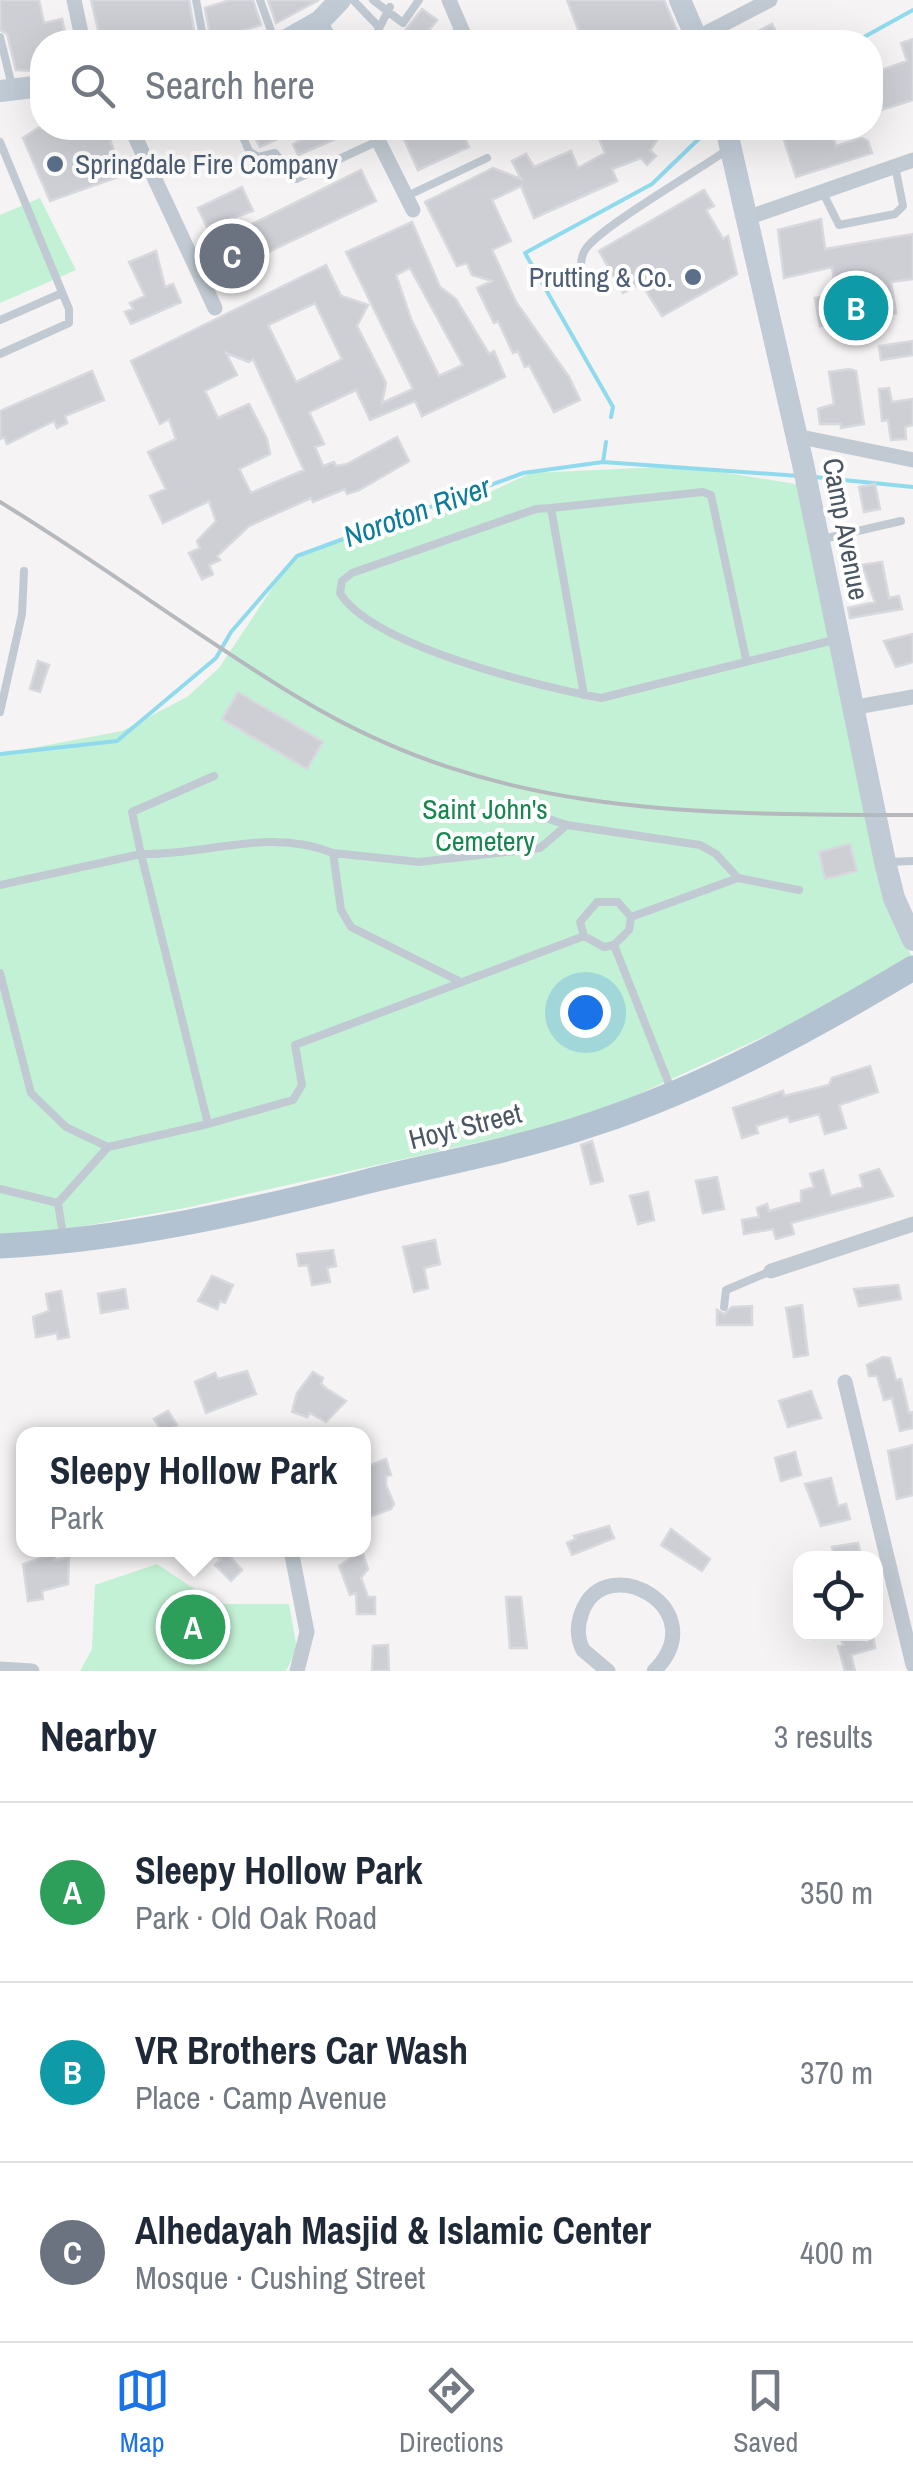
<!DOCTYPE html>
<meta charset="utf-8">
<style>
:root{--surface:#fff;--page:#f2f2f3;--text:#1f2937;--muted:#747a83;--line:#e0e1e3;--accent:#1a73e8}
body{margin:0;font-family:"Archivo Narrow",sans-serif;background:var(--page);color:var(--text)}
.controls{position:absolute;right:30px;bottom:30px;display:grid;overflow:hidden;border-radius:20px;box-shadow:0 10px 40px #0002}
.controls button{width:90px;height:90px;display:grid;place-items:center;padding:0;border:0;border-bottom:2px solid var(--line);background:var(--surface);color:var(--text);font:50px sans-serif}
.you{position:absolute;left:585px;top:1012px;width:35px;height:35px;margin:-25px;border:8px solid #fff;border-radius:50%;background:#1a73e8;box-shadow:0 0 0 15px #1a73e833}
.badge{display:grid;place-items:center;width:65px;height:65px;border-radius:50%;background:var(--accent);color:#fff;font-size:32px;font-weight:700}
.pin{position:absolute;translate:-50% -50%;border:5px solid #fff;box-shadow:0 2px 10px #0006}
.popup{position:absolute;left:16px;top:1427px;width:355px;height:130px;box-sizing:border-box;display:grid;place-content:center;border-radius:20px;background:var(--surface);filter:drop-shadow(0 2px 8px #0005);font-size:32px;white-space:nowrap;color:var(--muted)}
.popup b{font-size:38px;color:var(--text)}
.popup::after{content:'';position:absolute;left:50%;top:100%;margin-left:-20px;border:20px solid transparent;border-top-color:var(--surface)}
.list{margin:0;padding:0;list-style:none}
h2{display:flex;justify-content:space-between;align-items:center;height:130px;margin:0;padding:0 40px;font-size:42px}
h2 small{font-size:32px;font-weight:400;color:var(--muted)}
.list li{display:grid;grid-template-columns:65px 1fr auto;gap:30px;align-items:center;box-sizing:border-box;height:180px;padding:0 40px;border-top:2px solid var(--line)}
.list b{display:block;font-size:38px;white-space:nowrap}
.list p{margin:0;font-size:32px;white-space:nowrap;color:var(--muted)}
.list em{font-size:32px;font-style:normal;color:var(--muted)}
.icon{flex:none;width:55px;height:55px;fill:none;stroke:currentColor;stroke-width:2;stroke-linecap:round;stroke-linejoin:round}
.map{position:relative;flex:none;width:913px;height:1671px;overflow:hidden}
.search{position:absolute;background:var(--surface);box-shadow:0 10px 40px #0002;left:30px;right:30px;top:30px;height:110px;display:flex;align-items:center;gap:25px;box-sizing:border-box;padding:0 35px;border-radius:40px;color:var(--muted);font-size:38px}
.sheet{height:670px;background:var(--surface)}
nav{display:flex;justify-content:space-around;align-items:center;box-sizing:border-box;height:140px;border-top:2px solid var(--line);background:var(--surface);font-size:28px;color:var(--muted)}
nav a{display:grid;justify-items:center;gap:5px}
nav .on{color:var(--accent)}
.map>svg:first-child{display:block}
</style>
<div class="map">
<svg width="913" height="1671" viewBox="0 0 913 1671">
<rect width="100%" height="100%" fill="#f5f3f3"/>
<path fill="#c3f1d5" d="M40,198L76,270L0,303V215Z
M683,466L802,485L893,921L913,959L828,1007L587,1118L185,1208L0,1241V754L122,731L187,697L219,668L289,563L331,541L416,526L531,473Z
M157,1564L217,1604H289L297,1649L286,1671H80L92,1649L95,1585Z"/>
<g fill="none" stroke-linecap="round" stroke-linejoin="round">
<path stroke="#90daee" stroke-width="4" d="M855,42L913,10
M611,417L613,407L525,253L652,184L710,128
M603,462L606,442
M814,477L913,487
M0,754L117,741L216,658L231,632L297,556L523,473L603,462L799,476"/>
</g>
<path fill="#cdcfd5" stroke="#d7d9de" stroke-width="2.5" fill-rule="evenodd" d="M0,0H39L44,23L62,19L67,42H42L38,71L16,70L7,34L0,30Z
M91,0H189L196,42H101Z
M230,0H253L261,25L211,40L205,8Z
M268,0H319L276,23Z
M567,0H664L677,31L653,42H583Z
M422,9L437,20L420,42H396Z
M772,24L782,42H737Z
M913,39V100L874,112L870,74L907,61L901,43Z
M38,128H61L66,139L107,129L121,176L50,201L23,138Z
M250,128H302L260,147Z
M327,128H361L298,155L293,144Z
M399,128H460L469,147L418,170Z
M614,128H628L631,134V130L634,133L647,128H680L660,136L650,150L656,156L647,165L641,158L612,169L617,181L534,218L521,186L492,200L511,241L492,250L516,302L569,377L580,400L554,412L529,365L525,367L518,351L513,353L498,321L494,323L477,288L492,281L472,275L467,263L457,266L425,202L493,168L521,179L512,161L526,154L534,167L571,151L578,168L605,153L597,134Z
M780,128H829L836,146L862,138L868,141L872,153L796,177Z
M361,170L376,201L262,255L248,226Z
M242,187L253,211L207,227L198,208Z
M704,190L714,206L706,210L723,239L728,236L737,274L662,316L641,283L623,293L599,251Z
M821,219L825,249L913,234V279L891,282L896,313L820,326L815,298L836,294L832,267L784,278L778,230Z
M412,222L440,287L456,299L489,354L494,351L505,377L422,416L415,401L370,420L356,390L309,412L324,444L315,447L323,466L334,462L336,466L347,464L397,437L409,461L359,490L347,494L345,489L313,502L311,498L249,526L217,556L220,560L209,565L213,574L202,579L189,553L200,548L197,541L216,521L209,501L163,523L150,496L166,489L148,452L176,439L169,419L160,424L131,361L326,265L341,296L368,305L357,326L386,383L382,403L413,389L346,252ZM410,268L463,365L439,376L411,319L396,275ZM315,303L342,359L296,382L268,325ZM226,353L249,362L253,359L304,470L251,493L239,469L270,454L267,439L249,404L218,418L205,391L237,375Z
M156,251L165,287L173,284L181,302L131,324L125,312L133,309L130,303L145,296L129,262Z
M913,341V355L881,360L879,346Z
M849,369L856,371L864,424L841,428V424H820L818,409L834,404L829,372Z
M92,371L104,400L65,416L67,423L57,428L54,421L7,444L4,437L0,439V411Z
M889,388L892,402L913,399V425L905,427L906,439L891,440L888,420L882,421L879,389Z
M875,484L880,509L864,512L859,487Z
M882,562L889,598L899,596L902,609L850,618L848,608L875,602L862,565Z
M913,634V662L896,667L884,641Z
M38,661L49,665L40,692L30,689Z
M238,692L323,742L307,769L222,719Z
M850,844L857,871L825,879L819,852Z
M870,1066L878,1092L839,1105L846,1128L825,1134L819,1114L790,1122L788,1116L756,1126L758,1133L742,1138L733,1108L783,1091L784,1096L829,1085L832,1078Z
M592,1141L603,1181L591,1184L581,1145Z
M823,1170L831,1196L863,1187L860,1175L879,1169L893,1196L791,1223L794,1234L776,1239L773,1229L744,1234L742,1220L759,1217L757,1208L767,1204L769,1211L801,1202V1191L814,1187L810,1174Z
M717,1177L724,1209L703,1213L696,1181Z
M648,1192L654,1220L638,1224L630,1196Z
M435,1240L440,1264L424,1268L428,1288L414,1292L403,1247Z
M333,1250L336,1266L327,1268L330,1282L312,1285L308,1265L299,1266L297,1254Z
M212,1276L233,1285L225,1303L220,1301L217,1309L198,1301Z
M898,1285L901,1299L859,1306L854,1289Z
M125,1289L128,1308L101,1313L98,1294Z
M61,1291L69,1337L58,1339L57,1333L36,1337L33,1317L49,1311L46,1294Z
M802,1305L808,1355L794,1357L786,1308Z
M752,1306V1325H717V1310L724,1314L732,1307Z
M883,1357L890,1358L896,1380L901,1379L909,1413L913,1412V1428L900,1431L892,1398L884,1400L877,1376H869L867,1365Z
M247,1371L256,1394L206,1413L195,1382L215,1373L218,1379Z
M313,1372L323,1378L321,1384L327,1389L346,1401L326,1422L310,1413L307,1417L292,1412L297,1393Z
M811,1391L821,1418L788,1427L779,1401Z
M168,1411L177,1425L173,1427L177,1434H164L154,1419Z
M913,1445V1495L897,1499L888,1451Z
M795,1452L801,1475L781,1481L775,1458Z
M386,1459L391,1475L386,1476V1485L394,1504L391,1509L369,1517L363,1507V1468Z
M831,1478L838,1506L846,1504L850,1519L821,1526L805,1484Z
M609,1526L614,1538L572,1555L567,1543L576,1539L574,1536Z
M671,1529L710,1559L702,1571L661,1545Z
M858,1543L861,1555L857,1558H835L832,1547Z
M209,1550H238L231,1558L242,1570L231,1581L215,1565L221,1559Z
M54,1554L55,1560L69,1558L68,1584L42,1591L43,1599L28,1601L23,1564Z
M357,1554H363L368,1569L361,1578L368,1597H375V1614H357L356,1593L350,1595L339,1566Z
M506,1597H521L527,1648H510Z
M873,1634L875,1648L851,1655L855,1671H845L838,1646L843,1645L840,1636Z
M388,1645L389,1671H372L373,1646Z"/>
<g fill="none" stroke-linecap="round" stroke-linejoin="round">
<path stroke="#c1cad2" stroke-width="8" d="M196,0L204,42
M260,0L275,42
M353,0L378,26
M373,0L403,23L419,0
M0,37L12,86
M372,42L390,7
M434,42L462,30
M239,128L249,151L258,157L275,153L296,179L378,141
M0,142L69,309V323L0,354
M822,191L839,225L895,214L903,206L895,166
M405,197L487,158
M584,281C581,270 579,260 585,250C597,229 699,170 727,150
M0,320L62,293
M551,508L703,492L711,495L746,659
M823,539L901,521
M584,695L551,508L536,509L352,573L342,581L340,593C372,646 541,687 601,698L838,639
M0,712L22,614L24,571
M214,776L132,812L141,854C206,856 267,827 333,853L341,910L351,927L461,982
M540,816L567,825L700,845L716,854L738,878
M333,853L419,862L540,848L567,825
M888,862L913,861
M0,885L141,854L208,1124L293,1100L302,1085L295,1045L584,936L604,947L614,945
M584,936L580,922L597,902H618L631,917
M0,973L31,1093L66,1127L108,1147
M671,1089L614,945L629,930L631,917L738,878L799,890
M0,1189L58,1203
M63,1235L58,1203L108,1147L208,1124
M724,1307L726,1290L771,1271"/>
<path stroke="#c1cad2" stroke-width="15" d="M74,0L83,42
M449,0L467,42
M320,21L331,42
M691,41L770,0
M131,128L215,308
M372,128L413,210
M509,128H514
M747,218L913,160
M796,436L913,460
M851,708L913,697
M771,1271L913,1224
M845,1382L913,1665
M291,1550L307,1632L297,1671
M0,1669L32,1671
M608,1671L583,1650C577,1638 577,1625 582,1612C606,1548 716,1610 654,1671"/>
<path stroke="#c1cbd6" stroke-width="22" d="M680,0L698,42
M283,42L320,21L340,0
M0,91L42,86
M726,128L803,464L885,862L894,898L913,940"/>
<path stroke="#b3c2d1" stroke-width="25" d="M0,1246C123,1240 247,1212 365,1182C441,1163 520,1149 593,1124C706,1087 811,1029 913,968"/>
<path stroke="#b5b8bd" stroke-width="4" d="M0,502C104,565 200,639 304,701C500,818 694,814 913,815"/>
</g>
<g fill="#5c6f8a" stroke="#fff" stroke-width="4">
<circle cx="55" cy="164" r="10"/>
<circle cx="693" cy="277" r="10"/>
</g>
<g text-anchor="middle" stroke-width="8" stroke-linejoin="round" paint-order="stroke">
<g font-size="28" fill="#4e5e75" stroke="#fff" text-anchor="start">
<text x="75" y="174">Springdale Fire Company</text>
<text x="673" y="287" text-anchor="end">Prutting &amp; Co.</text>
</g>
<g font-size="28" fill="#4a5661" stroke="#fff">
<text transform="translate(846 529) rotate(79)" y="10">Camp Avenue</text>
<text transform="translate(465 1126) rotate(-14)" y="10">Hoyt Street</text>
</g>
<g font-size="28" fill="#17864f" stroke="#fff">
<text x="485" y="819">Saint John's<tspan x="485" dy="32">Cemetery</tspan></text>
</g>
<g font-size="30" font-style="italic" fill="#0c7c9b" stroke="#fff">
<text transform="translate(417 512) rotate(-20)" y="10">Noroton River</text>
</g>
</g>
</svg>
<div class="controls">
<button><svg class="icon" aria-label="locate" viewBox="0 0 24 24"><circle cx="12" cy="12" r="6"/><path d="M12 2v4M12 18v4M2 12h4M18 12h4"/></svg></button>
</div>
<div class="you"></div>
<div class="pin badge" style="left:193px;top:1627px;background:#2e9e5b">A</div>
<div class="popup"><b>Sleepy Hollow Park</b>Park</div>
<div class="pin badge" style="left:856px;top:308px;background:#0f9aa8">B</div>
<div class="pin badge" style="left:232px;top:256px;background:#6b7280">C</div>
<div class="search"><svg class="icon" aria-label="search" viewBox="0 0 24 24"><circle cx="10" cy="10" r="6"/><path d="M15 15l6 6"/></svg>Search here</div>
</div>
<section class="sheet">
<h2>Nearby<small>3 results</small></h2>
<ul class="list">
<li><span class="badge" style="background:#2e9e5b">A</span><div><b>Sleepy Hollow Park</b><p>Park · Old Oak Road</p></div><em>350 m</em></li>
<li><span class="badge" style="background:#0f9aa8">B</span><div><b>VR Brothers Car Wash</b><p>Place · Camp Avenue</p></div><em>370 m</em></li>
<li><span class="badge" style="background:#6b7280">C</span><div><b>Alhedayah Masjid &amp; Islamic Center</b><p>Mosque · Cushing Street</p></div><em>400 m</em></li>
</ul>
</section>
<nav>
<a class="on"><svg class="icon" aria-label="map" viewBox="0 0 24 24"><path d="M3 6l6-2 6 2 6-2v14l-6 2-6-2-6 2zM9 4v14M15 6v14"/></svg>Map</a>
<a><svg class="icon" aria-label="directions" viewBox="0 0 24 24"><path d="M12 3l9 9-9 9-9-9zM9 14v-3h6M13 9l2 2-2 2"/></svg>Directions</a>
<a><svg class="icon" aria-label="saved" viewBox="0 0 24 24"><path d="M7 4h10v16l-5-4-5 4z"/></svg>Saved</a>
</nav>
